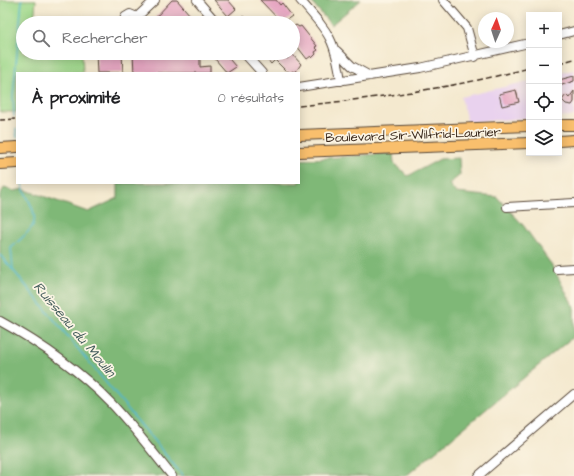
<!DOCTYPE html>
<html lang="fr">
<meta charset="utf-8">
<style>
:root{--surface:#fff;--page:#f2f2f2;--text:#202124;--muted:#757577;--line:#e0e0e0}
body{margin:0;font-family:"Architects Daughter",sans-serif;background:var(--page);color:var(--text)}
.controls{position:absolute;right:12px;top:12px;display:grid;overflow:hidden;border-radius:0px;box-shadow:0 2px 10px #0003}
.controls button{width:36px;height:36px;display:grid;place-items:center;padding:0;border:0;border-bottom:1px solid var(--line);background:var(--surface);color:var(--text);font:20px sans-serif}
.compass{position:absolute;left:478px;top:12px;width:36px;height:36px;border-radius:50%;background:var(--surface);box-shadow:0 2px 10px #0003;rotate:3deg}
.list{margin:0;padding:0;list-style:none}
h2{display:flex;justify-content:space-between;align-items:center;height:52px;margin:0;padding:0 16px;font-size:17px}
h2 small{font-size:13px;font-weight:400;color:var(--muted)}
.icon{flex:none;width:22px;height:22px;fill:none;stroke:currentColor;stroke-width:2;stroke-linecap:round;stroke-linejoin:round}
.map{position:relative;flex:none;width:574px;height:476px;overflow:hidden}
.search{position:absolute;background:var(--surface);box-shadow:0 2px 10px #0003;left:16px;top:16px;width:284px;height:44px;display:flex;align-items:center;gap:10px;box-sizing:border-box;padding:0 14px;border-radius:22px;color:var(--muted);font-size:15px}
.panel{position:absolute;background:var(--surface);box-shadow:0 2px 10px #0003;left:16px;top:72px;width:284px;height:112px;border-radius:0px}
.map>svg:first-child{display:block}
</style>
<div class="map">
<svg width="574" height="476" viewBox="0 0 574 476">
<rect width="100%" height="100%" fill="#fcf5e5"/>
<filter id="ink" filterUnits="userSpaceOnUse"><feTurbulence type="fractalNoise" baseFrequency=".025" numOctaves="2"/><feDisplacementMap in="SourceGraphic" scale="8" xChannelSelector="R" yChannelSelector="G"/><feConvolveMatrix kernelMatrix="1 2 1 2 8 2 1 2 1" color-interpolation-filters="sRGB"/></filter>
<filter id="wash" filterUnits="userSpaceOnUse"><feTurbulence type="fractalNoise" baseFrequency=".012" numOctaves="4" result="noise"/><feDisplacementMap in="SourceGraphic" scale="16" xChannelSelector="R" yChannelSelector="G"/><feGaussianBlur stdDeviation="0.9" result="paint"/><feColorMatrix in="noise" values="0 0 0 0 0 0 0 0 0 0 0 0 0 0 0 0 0 1.4 0 .05"/><feComposite in="paint" operator="in"/></filter>
<g filter="url(#wash)">
<rect width="100%" height="100%" fill="#f4e9cf"/>
<path fill="#e9d2ee" d="M574,70V116L559,117V73Z
M529,81V118L467,122L461,97Z"/>
<path fill="#9fd88b" stroke="#6d8154" d="M0,0H36L34,23H23V53H82L83,73H17V112H0Z"/>
<path fill="#7fb877" stroke="#5d714a" d="M310,0H361L331,25Z
M393,153L394,163L408,176L440,159L459,158L460,175L449,184L456,193L497,197L523,225L551,264L574,307V336L406,476H0V195L4,188L14,191L23,189L88,212L118,198V183H299V160Z"/>
<g fill="none" stroke-linecap="round" stroke-linejoin="round">
<path stroke="#4eb7cc" stroke-width="1.5" d="M14,116L13,96L22,0
M16,129L17,137
M22,183C24,195 39,213 33,225C29,233 18,241 11,248L13,270L183,476
M0,255L12,269"/>
</g>
<g id="blocks">
<path fill="#e6a7c2" d="M172,0H177L197,23H160L155,18Z
M214,0H228L236,9L228,16Z
M260,0H276L280,5L282,3L292,16L282,23Z
M243,16L249,23H234Z
M296,25L299,27L301,26L317,46L315,47L318,50L315,52L316,54L312,58L311,56L307,59L293,41V27Z
M96,53H122L123,73H97Z
M133,53H200V67L210,66V73H134Z
M210,53H224L236,67L227,73Z
M264,53H282L287,59L292,54L301,64L295,73L293,71L290,73L288,71L287,72L275,60L271,64L265,57L266,56Z
M574,76V81L559,86V80Z
M516,90L519,102L502,106L499,94Z
M574,91V102L572,105L566,104L562,100L566,95L569,98Z"/>
</g>
</g>
<g filter="url(#ink)">
<use href="#blocks" fill-opacity="0" stroke="#574739" stroke-width="1"/>
<g fill="none" stroke-linecap="round" stroke-linejoin="round">
<defs>
<path id="minor" d="M197,0L217,23
M300,0C328,32 335,38 341,81
M443,0L467,28L475,57
M137,17L155,0
M123,23L125,17L130,14L137,17L139,23
M559,35L574,31
M337,51L352,66L370,76
M244,53L262,73
M299,87L420,68L529,43
M507,207L574,203
M557,269L574,268
M0,321C40,343 79,370 111,403C133,426 152,451 172,476
M478,476L574,394"/>
<path id="major" d="M559,125H574
M299,135L529,126
M559,141L574,140
M0,148L17,147
M299,152L529,143
M0,164L17,163"/>
</defs>
<use href="#minor" stroke="#574739" stroke-width="10"/>
<use href="#major" stroke="#574739" stroke-width="12"/>
<use href="#minor" stroke="#fff" stroke-width="8"/>
<use href="#major" stroke="#f9bf6d" stroke-width="10"/>
<path stroke="#3b2a1e" stroke-width="1.5" stroke-dasharray="6 3" stroke-linecap="butt" d="M559,63L574,59
M299,106C376,98 454,88 529,68
M0,120L17,119"/>
</g>
</g>
<g text-anchor="middle" stroke-width="3.5" stroke-linejoin="round" paint-order="stroke">
<g font-size="13" fill="#3b2a1e" stroke="#fcf5e5">
<text transform="translate(413 134) rotate(-2)" y="5">Boulevard Sir-Wilfrid-Laurier</text>
</g>
<g font-size="14" font-style="italic" fill="#425b5b" stroke="#fcf5e5">
<text transform="translate(75 329) rotate(50)" y="5">Ruisseau du Moulin</text>
</g>
</g>
</svg>
<div class="controls">
<button>+</button>
<button>−</button>
<button><svg class="icon" aria-label="locate" viewBox="0 0 24 24"><circle cx="12" cy="12" r="6"/><path d="M12 2v4M12 18v4M2 12h4M18 12h4"/></svg></button>
<button><svg class="icon" aria-label="layers" viewBox="0 0 24 24"><path d="M12 4l9 5-9 5-9-5zM3 14l9 5 9-5"/></svg></button>
</div>
<svg class="compass" viewBox="-18 -18 36 36"><path d="M0-13l5 13h-10z" fill="#e53935"/><path d="M0 13l5-13h-10z" fill="#757577"/></svg>
<div class="search"><svg class="icon" aria-label="search" viewBox="0 0 24 24"><circle cx="10" cy="10" r="6"/><path d="M15 15l6 6"/></svg>Rechercher</div>
<section class="panel">
<h2>À proximité<small>0 résultats</small></h2>
<ul class="list">
</ul>
</section>
</div>
